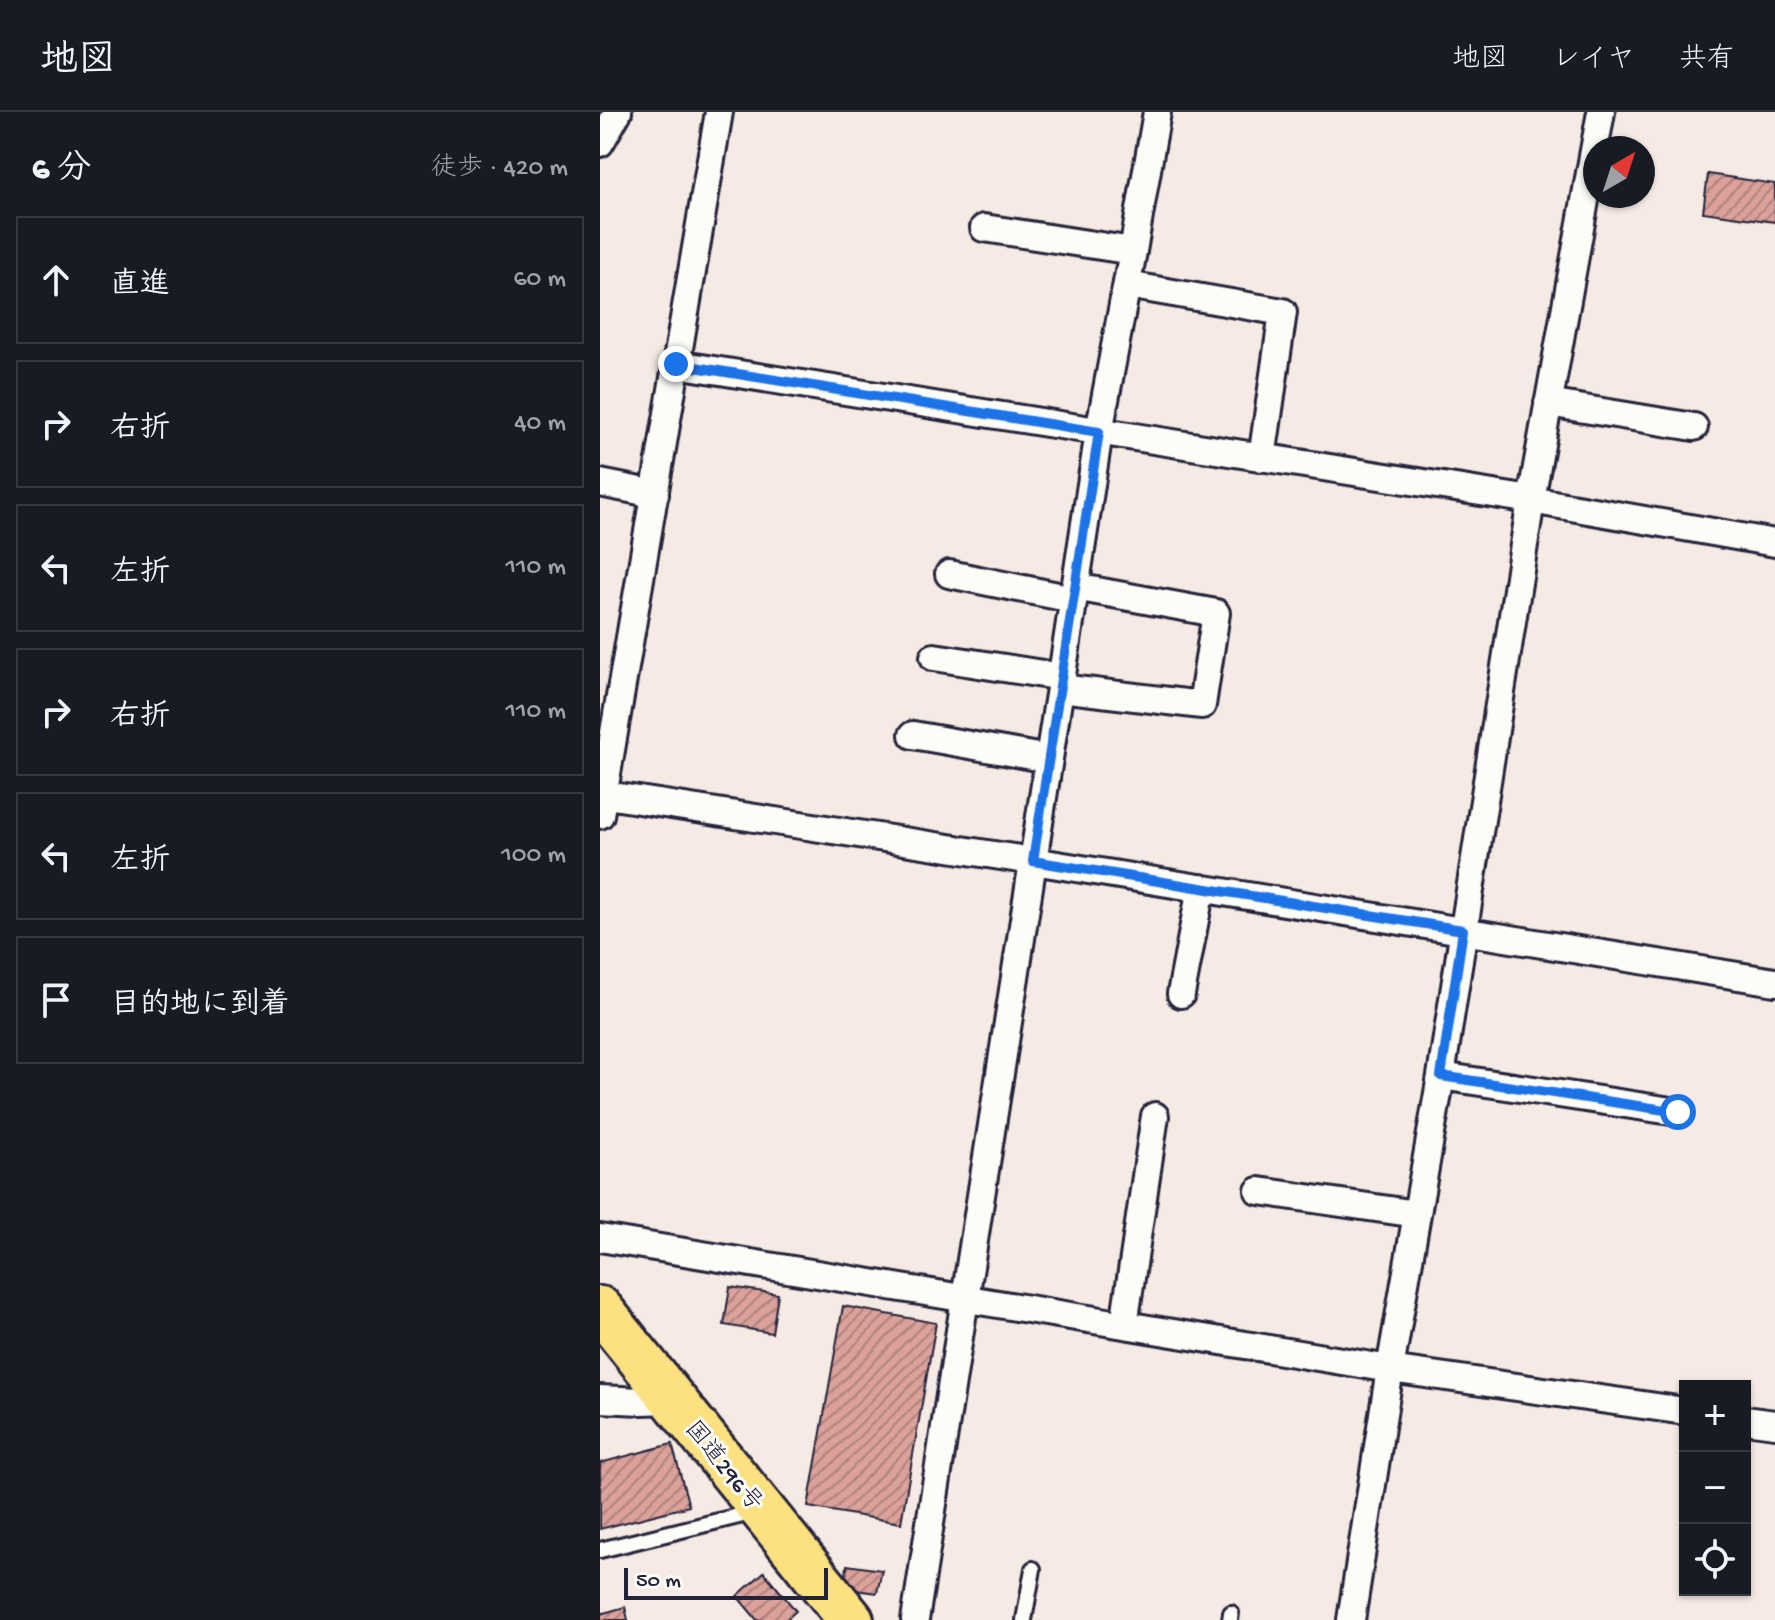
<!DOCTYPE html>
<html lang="ja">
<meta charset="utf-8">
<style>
:root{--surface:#171b24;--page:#242831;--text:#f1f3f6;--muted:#9ea1a6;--line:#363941}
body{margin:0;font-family:"Gochi Hand","Klee One",sans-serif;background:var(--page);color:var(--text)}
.controls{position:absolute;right:24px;bottom:24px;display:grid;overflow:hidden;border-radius:0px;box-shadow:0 2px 6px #0004}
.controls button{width:72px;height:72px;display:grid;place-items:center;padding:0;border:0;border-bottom:2px solid var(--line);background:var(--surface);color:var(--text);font:40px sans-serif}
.compass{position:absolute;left:983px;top:24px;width:72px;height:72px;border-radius:50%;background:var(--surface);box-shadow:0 2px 6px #0004;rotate:39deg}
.scale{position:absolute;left:24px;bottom:20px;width:204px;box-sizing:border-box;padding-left:8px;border:4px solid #22223b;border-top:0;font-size:22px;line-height:28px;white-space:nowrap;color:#22223b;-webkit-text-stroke:6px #fdfcf7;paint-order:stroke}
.stop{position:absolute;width:24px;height:24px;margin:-18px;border:6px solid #1a73e8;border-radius:50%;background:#fff}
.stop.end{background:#1a73e8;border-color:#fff;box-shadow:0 2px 8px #0008}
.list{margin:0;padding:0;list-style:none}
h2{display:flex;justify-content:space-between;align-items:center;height:104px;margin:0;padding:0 32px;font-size:34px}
h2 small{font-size:26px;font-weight:400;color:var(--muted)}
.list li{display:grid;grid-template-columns:52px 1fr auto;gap:24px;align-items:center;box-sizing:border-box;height:128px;margin:0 16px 16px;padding:0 16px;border:2px solid var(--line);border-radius:0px}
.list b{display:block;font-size:30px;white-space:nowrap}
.list em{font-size:26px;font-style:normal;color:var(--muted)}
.icon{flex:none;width:44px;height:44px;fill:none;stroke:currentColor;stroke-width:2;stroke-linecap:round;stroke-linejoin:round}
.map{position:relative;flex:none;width:1175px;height:1508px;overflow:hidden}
header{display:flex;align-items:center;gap:48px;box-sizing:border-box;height:112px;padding:0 40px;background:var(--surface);border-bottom:2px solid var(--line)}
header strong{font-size:38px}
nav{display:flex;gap:44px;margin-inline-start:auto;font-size:28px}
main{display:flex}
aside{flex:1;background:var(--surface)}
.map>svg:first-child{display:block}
</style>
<header>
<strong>地図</strong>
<nav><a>地図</a><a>レイヤ</a><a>共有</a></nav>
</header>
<main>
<aside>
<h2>6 分<small>徒歩 · 420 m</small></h2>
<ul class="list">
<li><svg class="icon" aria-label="ahead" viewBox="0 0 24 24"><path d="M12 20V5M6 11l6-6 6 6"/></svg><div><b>直進</b></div><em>60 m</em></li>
<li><svg class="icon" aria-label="right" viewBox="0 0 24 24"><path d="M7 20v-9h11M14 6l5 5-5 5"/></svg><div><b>右折</b></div><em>40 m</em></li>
<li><svg class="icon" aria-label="left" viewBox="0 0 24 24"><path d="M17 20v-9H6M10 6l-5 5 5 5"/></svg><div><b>左折</b></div><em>110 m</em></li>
<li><svg class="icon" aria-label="right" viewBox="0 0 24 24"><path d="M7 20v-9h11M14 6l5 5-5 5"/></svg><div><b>右折</b></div><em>110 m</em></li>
<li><svg class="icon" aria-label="left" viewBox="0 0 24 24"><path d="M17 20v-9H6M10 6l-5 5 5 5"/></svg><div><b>左折</b></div><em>100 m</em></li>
<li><svg class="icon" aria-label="arrive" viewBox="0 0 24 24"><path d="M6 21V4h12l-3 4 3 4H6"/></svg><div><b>目的地に到着</b></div></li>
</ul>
</aside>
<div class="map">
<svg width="1175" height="1508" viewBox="0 0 1175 1508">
<defs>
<pattern id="building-hatch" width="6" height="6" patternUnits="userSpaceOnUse" patternTransform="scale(2)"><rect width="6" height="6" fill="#dba19a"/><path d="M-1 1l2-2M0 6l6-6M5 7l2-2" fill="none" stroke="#b1837f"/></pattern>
</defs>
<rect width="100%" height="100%" fill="#f6eae4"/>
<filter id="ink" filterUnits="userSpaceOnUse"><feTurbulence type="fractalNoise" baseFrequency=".0125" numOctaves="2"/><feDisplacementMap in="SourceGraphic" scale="16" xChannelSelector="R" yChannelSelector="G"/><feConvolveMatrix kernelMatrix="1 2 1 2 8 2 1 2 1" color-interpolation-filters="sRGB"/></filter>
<g filter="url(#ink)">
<path fill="url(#building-hatch)" stroke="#22223b" stroke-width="2" d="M1108,62L1175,72V110L1103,100Z
M130,1175L178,1182L172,1221L124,1213Z
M243,1194L336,1211L301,1411L208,1395Z
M72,1332L89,1394L0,1417V1351Z
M247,1453L282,1458L277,1481L256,1478L246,1465Z
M164,1460L196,1499L186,1508H157L137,1484Z
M25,1495L28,1508H1L0,1502Z"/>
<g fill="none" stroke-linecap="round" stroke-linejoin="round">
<defs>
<path id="lane" d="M0,1438L155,1400
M424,1508L433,1457
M630,1508L631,1501"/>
<path id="street" d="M0,31L18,0
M384,116L533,139
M527,173L683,200L662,346
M76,252L931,388L1175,431
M948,291L1094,315
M0,371L55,382
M349,462L473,487
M334,545L462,565
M460,576L602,593L616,501L475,475
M313,623L449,647
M0,682L433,749L1175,870
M0,703L119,0
M581,882L601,776
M841,964L1078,1000
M659,1079L817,1102
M0,1126L790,1257L1085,1299
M524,1213L555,1004
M0,1287L41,1289L73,1288
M1145,1308L1175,1312
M315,1508L460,576L499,320L533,139L557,0
M751,1508L790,1257L841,964L931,388L1001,0"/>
<path id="highway" d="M0,1197L251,1508"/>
</defs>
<use href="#lane" stroke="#22223b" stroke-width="20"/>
<use href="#street" stroke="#22223b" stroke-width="32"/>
<use href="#highway" stroke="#22223b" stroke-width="50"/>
<use href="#lane" stroke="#fdfcf7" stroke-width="14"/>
<use href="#street" stroke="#fdfcf7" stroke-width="26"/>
<use href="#highway" stroke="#fde080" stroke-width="44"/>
</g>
</g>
<g fill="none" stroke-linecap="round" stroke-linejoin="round" filter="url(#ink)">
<path stroke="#1a73e8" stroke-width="10" d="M76,252L499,320L433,749L863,818L841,964L1078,1000"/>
</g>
<g text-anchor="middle" stroke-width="6" stroke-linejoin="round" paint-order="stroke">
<g font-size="24" fill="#22223b" stroke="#fdfcf7">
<text transform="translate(125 1353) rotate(51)" y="8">国道296号</text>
</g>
</g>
</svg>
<div class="controls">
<button>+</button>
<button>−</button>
<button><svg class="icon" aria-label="locate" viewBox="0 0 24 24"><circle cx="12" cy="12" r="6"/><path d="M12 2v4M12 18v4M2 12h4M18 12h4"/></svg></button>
</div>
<svg class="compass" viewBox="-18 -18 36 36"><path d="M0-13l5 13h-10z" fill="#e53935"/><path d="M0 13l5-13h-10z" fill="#9ea1a6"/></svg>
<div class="scale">50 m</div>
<div class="stop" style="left:1078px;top:1000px"></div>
<div class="stop end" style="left:76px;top:252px"></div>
</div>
</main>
